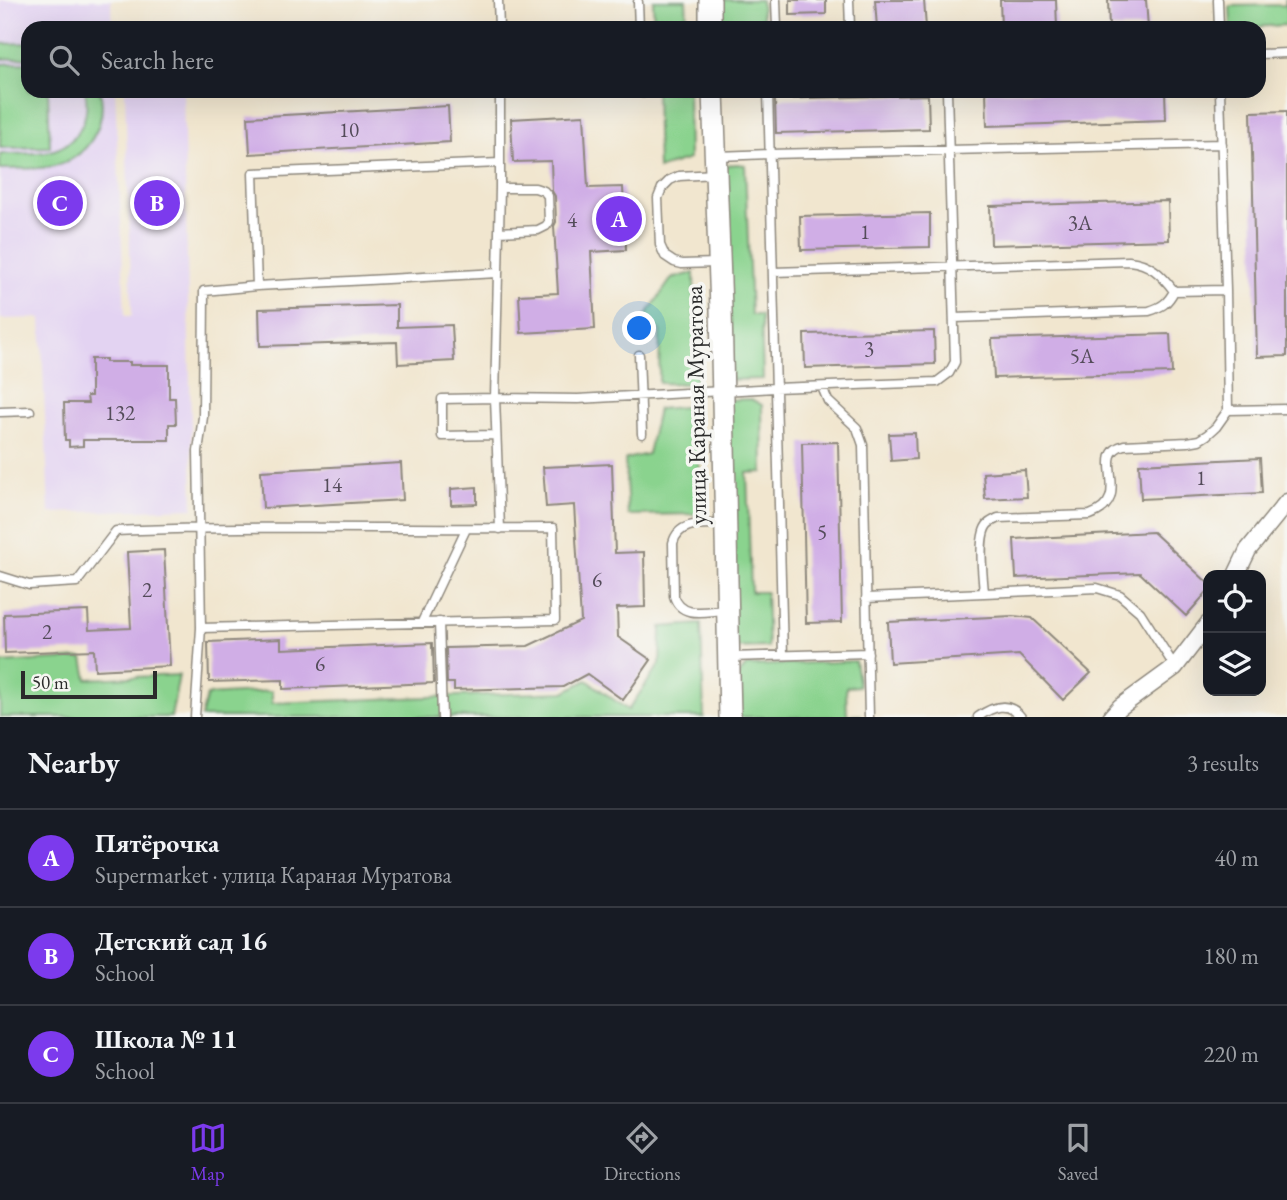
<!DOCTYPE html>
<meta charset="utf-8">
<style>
:root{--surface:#171b24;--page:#242831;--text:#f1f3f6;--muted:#9ea1a6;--line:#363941;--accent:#7c3aed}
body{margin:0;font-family:"EB Garamond",serif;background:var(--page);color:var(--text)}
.controls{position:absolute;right:21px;bottom:21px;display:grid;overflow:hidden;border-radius:14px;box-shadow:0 7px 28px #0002}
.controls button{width:63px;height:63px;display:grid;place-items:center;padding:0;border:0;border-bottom:2px solid var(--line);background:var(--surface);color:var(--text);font:35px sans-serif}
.scale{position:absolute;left:21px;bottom:18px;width:136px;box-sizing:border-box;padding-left:7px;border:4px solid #2b2b2b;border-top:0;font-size:19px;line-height:24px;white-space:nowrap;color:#2b2b2b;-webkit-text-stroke:5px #f6f6f2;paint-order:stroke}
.you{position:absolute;left:640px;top:329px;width:24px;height:24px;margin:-18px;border:5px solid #fff;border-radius:50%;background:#1a73e8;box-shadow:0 0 0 10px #1a73e833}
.badge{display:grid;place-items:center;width:46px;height:46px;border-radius:50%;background:var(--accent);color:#fff;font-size:23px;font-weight:700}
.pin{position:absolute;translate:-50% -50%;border:4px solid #fff;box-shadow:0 2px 7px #0006}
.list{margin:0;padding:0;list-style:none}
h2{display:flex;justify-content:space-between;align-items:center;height:91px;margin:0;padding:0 28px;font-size:30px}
h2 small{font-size:23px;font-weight:400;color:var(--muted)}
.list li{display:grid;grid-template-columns:46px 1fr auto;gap:21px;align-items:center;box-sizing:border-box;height:98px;padding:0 28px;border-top:2px solid var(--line)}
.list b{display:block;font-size:26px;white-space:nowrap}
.list p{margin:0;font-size:23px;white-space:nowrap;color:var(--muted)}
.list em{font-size:23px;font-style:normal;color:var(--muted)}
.icon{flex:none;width:38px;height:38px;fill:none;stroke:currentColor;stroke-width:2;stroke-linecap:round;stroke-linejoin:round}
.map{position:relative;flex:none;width:1287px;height:717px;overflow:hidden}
.search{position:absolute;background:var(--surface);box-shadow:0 7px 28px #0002;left:21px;right:21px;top:21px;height:77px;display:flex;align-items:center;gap:18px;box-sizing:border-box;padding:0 24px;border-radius:21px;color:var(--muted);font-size:26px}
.sheet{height:385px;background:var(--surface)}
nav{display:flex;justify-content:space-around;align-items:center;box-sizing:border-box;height:98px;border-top:2px solid var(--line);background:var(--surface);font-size:19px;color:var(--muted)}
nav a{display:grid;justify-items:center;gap:4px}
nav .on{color:var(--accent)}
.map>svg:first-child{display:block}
</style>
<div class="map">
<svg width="1287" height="717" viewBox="0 0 1287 717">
<rect width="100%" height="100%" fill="#f6f6f2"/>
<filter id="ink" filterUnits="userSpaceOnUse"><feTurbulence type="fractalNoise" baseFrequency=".0143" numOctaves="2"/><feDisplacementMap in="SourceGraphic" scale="14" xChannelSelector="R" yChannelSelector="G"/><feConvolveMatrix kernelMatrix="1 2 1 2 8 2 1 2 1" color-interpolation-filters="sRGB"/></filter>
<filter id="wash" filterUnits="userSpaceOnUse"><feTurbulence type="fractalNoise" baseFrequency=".00686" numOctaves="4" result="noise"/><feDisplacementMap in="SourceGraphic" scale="28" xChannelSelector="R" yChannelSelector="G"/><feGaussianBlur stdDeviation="1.57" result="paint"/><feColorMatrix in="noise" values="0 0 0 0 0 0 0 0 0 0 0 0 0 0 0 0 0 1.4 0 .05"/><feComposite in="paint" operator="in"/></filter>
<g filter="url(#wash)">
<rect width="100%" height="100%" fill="#f1e6cf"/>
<path fill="#e3d3f2" d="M0,0H111L112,28H28V91H115L125,316H132L125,91H183L193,508L49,513L41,318L0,319Z"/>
<path fill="#8ad38e" stroke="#5a7f5c" stroke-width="2" d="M653,0H686L687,21L680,28H654Z
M712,0H761L763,28H712Z
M1285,0H1287V25L1231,28L1230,6L1285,5Z
M28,43V58L0,59V44Z
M28,63V91H48L50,147L0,148V64Z
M85,91H100C108,124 88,158 54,166C37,170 18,168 0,169V154C16,153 34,155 50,151C78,145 91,117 85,91Z
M656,91H688L689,159L658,169Z
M737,164L745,165L751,315H761L763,379L724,380L716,166Z
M694,273L696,384L659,383L660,330L642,321L672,278Z
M751,399L762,405L763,472L747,473L751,592H766L768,647L729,648L724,400Z
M696,406L702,514L628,515L625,459L648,454L658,409Z
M701,624L704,717H201L207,695L272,691V703L564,692L587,680L628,710L660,664L661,627Z
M83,658L87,679L179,675L171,717H0V663Z
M855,661L859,686L846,687L847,716L860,715L858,717H732L731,683L746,666Z"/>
<g id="blocks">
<path fill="#d0aee6" d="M790,0H826V14L790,15Z
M875,0H924L926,28H877Z
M1000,0H1056L1057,28H1001Z
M1108,0H1146L1148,28H1109Z
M986,91H1165L1166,120L987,126Z
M928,95L929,129L776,133L775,99Z
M448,106L450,142L250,154L248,117Z
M1287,111V356L1257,357L1251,112Z
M584,115L588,188L623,187L626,250L591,252L595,329L521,333L519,295L558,293L554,226L556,222L555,196L552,191L551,161L513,162L511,119Z
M1168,201L1169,240L991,245L990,206Z
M930,213V247L801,250L800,216Z
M397,305V327L452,325L454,361L398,364L397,342L260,346L259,309Z
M934,331L935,364L805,368L804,334Z
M1170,334L1172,373L994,378L992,339Z
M91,359H106V362H130V365H169V398H175L176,424H169V440H83V446L69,447V440H65L64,403H88L87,396H91Z
M915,433L916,459L891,461L889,434Z
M838,442L842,622L806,623L802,443Z
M1260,458L1262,493L1141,499L1139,464Z
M401,463L403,500L263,508L261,471Z
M612,464L615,553L644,552L645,607L617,608L618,637L651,660L623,700L587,674L563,687L454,690V683H447L446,648L528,646L581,621L574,505L546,507L543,467Z
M1025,470L1027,497L985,499L983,473Z
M477,487V504L451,505V489Z
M1153,532L1208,583V591L1186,616L1140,573L1016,578L1014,539Z
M164,550L170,666L95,670L94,650L5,653L4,614L88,611L89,630L131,628L127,552Z
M1013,616L1032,618L1091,673L1063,700L1019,655L890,663L888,622Z
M281,639V649L432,643V648H433L434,683L283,689V680L209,682L208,642Z"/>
</g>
</g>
<g filter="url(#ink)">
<use href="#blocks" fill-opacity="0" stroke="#8e887d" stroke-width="2"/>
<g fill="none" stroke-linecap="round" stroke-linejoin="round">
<defs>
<path id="service" d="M498,0L499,28
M776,0L777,28
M849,0L850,28
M1218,0L1219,28
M638,2L639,28
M1259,54L1287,53
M500,91V188H535L544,191L548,196L549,222L546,226L538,230L499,232L495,398L578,399L775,388L937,382L949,373L955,362L947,91
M643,91V93
M768,91L783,655
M718,156L770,154L1222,144
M716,174L679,176L670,180L662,188L658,198L660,245L665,256L674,262L682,264L717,263
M499,232L500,188
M773,272L1129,261C1150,263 1161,274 1174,291C1168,303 1162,307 1149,311L954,318
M257,286L253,173L500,163
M1174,291L1226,290
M639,355L642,434
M822,387L828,401L857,428L863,445L869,717
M1228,410L1287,409
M0,412L30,411
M496,435L442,436V399L495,398L500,529
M725,524C706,525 679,519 673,543L674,596C681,619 706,611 725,610
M0,576L29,585L77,582L116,531C261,525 407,529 553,528L555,620L201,628
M866,598L984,593
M422,622L466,529
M439,622L442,717
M731,657L868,653
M1175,667L1140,612L1120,595L1097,588L984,593C983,577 977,535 988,524C989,523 996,519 998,518L1090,515C1136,498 1089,455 1124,445L1188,442L1199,440L1207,435L1216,427L1228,410L1226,290L1220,91
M195,717L201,628L198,451L203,417L204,291L257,286L498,273
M978,717C992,707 1008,700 1021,717"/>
<path id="minor" d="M1236,575L1248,550L1287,502
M1111,717L1120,707L1175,667L1208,624"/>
<path id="tertiary" d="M710,0V28
M713,91L721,309L730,717"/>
</defs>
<use href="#service" stroke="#8e887d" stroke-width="11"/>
<use href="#minor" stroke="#8e887d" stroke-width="19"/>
<use href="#tertiary" stroke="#8e887d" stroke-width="24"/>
<use href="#service" stroke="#fff" stroke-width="8"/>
<use href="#minor" stroke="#fff" stroke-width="16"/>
<use href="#tertiary" stroke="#fff" stroke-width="21"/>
</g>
</g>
<g text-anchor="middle" stroke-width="7" stroke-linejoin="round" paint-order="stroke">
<g font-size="21" fill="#544c5a">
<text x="349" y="137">10</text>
<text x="572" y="227">4</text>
<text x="1080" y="230">3А</text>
<text x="865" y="239">1</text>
<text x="869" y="356">3</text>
<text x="1082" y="363">5А</text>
<text x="120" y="420">132</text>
<text x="1201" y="485">1</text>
<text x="332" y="492">14</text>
<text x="822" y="539">5</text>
<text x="597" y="587">6</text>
<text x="147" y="597">2</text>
<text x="47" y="639">2</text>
<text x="320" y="671">6</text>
</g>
<g font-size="24" fill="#2b2b2b" stroke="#f6f6f2">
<text transform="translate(696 405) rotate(-91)" y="8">улица Караная Муратова</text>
</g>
</g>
</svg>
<div class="controls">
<button><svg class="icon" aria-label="locate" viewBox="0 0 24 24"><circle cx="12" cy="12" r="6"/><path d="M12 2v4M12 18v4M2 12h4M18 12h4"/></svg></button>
<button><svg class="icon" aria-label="layers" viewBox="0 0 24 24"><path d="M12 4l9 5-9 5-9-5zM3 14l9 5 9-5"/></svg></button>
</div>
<div class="scale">50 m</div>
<div class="you"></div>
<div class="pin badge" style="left:619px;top:219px">A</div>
<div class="pin badge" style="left:157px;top:203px">B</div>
<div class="pin badge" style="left:60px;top:203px">C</div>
<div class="search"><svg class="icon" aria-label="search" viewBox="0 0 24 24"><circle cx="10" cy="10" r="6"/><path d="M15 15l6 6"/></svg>Search here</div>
</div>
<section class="sheet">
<h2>Nearby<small>3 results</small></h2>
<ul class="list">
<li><span class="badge">A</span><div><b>Пятёрочка</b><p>Supermarket · улица Караная Муратова</p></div><em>40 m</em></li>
<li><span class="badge">B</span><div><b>Детский сад 16</b><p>School</p></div><em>180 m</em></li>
<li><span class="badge">C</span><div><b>Школа № 11</b><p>School</p></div><em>220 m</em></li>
</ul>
</section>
<nav>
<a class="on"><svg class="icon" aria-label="map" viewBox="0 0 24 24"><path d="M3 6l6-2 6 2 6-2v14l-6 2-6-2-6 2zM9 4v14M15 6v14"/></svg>Map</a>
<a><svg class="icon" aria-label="directions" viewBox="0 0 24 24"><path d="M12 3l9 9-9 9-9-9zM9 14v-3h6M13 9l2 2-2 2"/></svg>Directions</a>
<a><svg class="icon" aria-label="saved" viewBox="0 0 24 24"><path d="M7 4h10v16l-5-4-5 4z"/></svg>Saved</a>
</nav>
